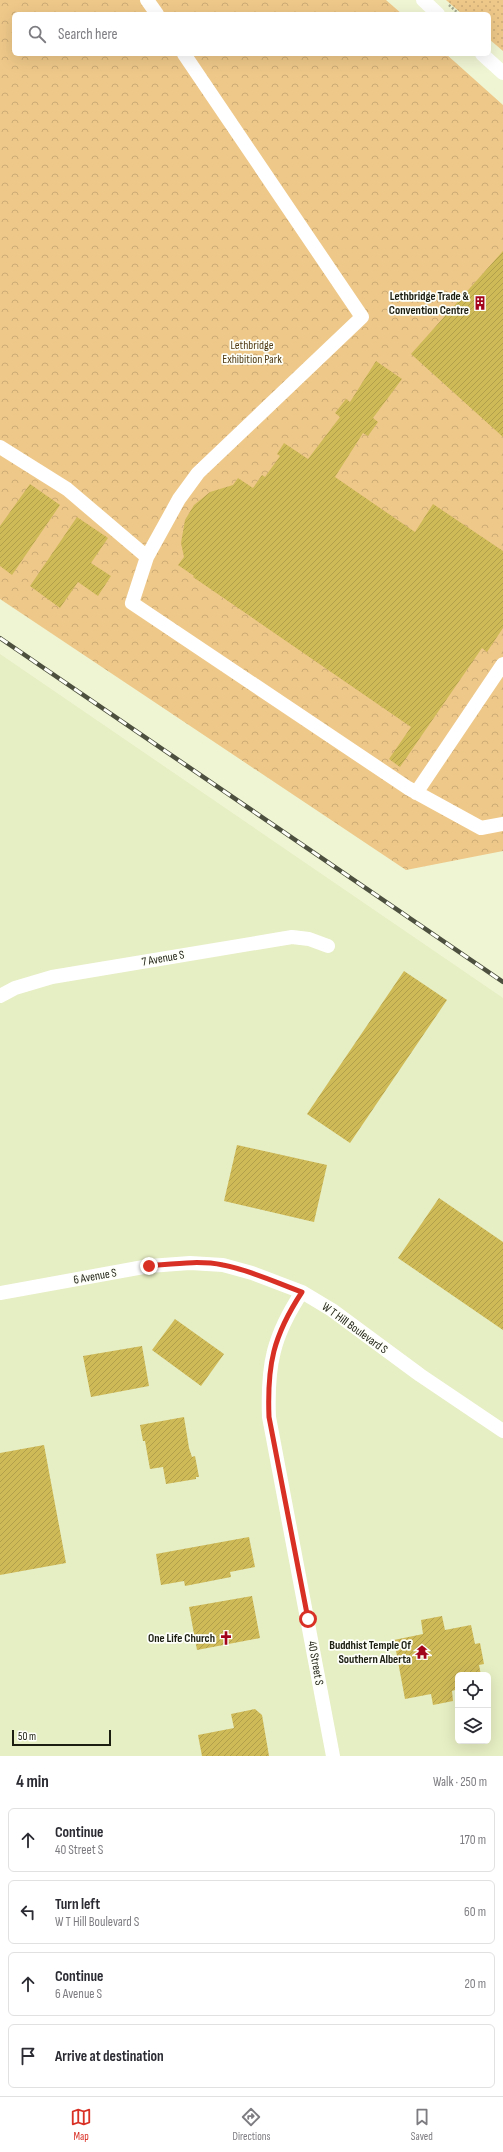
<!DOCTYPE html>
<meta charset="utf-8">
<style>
:root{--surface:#fff;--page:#f7f7f7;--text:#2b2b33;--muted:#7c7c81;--line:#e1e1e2;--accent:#d93025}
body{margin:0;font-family:"Sofia Sans Condensed",sans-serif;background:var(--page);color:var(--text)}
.controls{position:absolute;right:12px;bottom:12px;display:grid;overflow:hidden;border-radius:6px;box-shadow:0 4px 16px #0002}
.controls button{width:36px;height:36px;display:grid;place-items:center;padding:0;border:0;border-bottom:1px solid var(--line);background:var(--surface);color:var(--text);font:20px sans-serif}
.scale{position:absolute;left:12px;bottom:10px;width:99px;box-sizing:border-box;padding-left:4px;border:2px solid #1c1e12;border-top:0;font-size:11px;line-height:14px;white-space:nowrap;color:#1c1e12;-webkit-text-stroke:3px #fdfff8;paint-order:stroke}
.stop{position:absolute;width:12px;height:12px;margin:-9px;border:3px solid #d93025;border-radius:50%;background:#fff}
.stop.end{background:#d93025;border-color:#fff;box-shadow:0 1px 4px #0008}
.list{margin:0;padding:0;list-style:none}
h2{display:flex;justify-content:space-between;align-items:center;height:52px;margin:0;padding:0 16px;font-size:17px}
h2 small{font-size:13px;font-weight:400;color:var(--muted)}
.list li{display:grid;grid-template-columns:26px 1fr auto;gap:12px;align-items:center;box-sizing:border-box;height:64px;margin:0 8px 8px;padding:0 8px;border:1px solid var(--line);border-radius:6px}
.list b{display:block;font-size:15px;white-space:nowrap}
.list p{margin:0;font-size:13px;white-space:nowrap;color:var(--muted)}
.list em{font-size:13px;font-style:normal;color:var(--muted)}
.icon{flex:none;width:22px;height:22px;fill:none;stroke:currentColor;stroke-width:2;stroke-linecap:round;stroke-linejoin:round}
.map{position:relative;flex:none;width:503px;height:1756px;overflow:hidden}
.search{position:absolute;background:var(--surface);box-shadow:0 4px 16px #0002;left:12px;right:12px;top:12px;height:44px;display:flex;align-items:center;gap:10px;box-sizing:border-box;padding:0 14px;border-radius:6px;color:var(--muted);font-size:15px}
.sheet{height:340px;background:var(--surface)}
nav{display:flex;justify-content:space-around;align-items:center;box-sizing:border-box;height:56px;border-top:1px solid var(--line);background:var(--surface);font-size:11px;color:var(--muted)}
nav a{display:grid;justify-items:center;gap:2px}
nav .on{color:var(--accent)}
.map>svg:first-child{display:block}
</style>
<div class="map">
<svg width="503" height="1756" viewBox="0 0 503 1756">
<defs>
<pattern id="grass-dots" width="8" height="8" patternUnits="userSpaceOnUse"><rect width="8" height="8" fill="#eec889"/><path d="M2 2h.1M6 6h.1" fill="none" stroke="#ccab75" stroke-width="1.8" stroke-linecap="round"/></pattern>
<pattern id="park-crowns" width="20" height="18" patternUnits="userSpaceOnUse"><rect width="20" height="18" fill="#eec889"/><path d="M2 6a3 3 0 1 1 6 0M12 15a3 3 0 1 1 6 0" fill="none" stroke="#ccab75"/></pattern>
<pattern id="building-hatch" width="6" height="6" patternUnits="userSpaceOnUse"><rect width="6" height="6" fill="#cfba58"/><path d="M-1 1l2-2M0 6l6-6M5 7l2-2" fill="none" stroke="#b19f4c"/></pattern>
</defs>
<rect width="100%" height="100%" fill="#eff5d3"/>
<path fill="#e6eec3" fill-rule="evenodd" d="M0,654L503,998V1756H0ZM458,1675H488V1741H458Z"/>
<path fill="url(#grass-dots)" d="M446,0H503V51L489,39V14H462Z"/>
<path fill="url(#park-crowns)" d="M0,0H386L402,14H14V54H446L503,105V851L406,870L0,599Z"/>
<path fill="url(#building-hatch)" d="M503,251V437L411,354Z
M376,361L402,379L373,418L378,422L368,436L363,433L335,477L415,532L433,504L503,551V628L487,652L482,648L400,767L389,759L411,727L193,577L194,576L178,565L184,557L181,543L185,520L194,505L210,492L233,485L238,478L253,488L262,475L265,477L280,456L277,454L284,443L308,459L340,417L335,413L346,399L350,402Z
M30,484L60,505L12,575L0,566V526Z
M77,517L108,538L91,563L111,576L98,596L78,582L60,608L30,586Z
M404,971L447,1000L350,1143L307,1114Z
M237,1145L327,1165L314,1222L224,1201Z
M439,1198L503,1242V1330L398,1258Z
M175,1319L224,1354L201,1386L152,1350Z
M142,1346L149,1386L91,1397L83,1356Z
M184,1417L189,1448L192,1457L195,1456L199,1477H196V1479L166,1484L163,1467L150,1469L145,1441H143L140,1425Z
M44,1445L66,1563L0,1575V1453Z
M249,1537L255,1567L230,1572L231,1577L185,1586L184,1581L161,1585L156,1554Z
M252,1596L260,1638L197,1650L189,1607Z
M442,1616L445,1630L471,1625L475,1644L480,1643L484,1664L479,1665L481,1675H458V1689L452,1691L453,1701L433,1705L431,1694L405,1699L394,1640L423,1634L421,1620Z
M255,1709L262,1715L269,1756H202L198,1735L234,1728L231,1714Z"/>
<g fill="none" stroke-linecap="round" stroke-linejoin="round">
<path stroke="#a4a88e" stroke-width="2.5" stroke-dasharray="2 2" stroke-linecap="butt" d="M449,5L459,14"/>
<path stroke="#fff" stroke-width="14" d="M147,0L157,14
M423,0L438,14
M184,54L362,317L198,473L179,499L147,557L132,603L408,788L481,828L503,824
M482,54L503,73
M0,447L67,489L147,557
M416,793L503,664
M0,996L15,988L52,977L292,937L309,939L328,946
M302,1292C273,1336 267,1365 269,1417L333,1756
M0,1293L149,1266L190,1263L223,1265L252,1273L302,1292L332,1310L420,1375L503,1431"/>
<defs>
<path id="rail" d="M0,638L503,982"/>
</defs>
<use href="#rail" stroke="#4d503f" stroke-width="4.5"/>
<use href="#rail" stroke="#fdfff8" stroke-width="3" stroke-dasharray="9" stroke-linecap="butt"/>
</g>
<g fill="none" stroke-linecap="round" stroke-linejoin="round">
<path stroke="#d93025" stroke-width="5" d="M149,1266C173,1264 199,1260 223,1265C250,1270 277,1283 302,1292C273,1336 267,1365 269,1417L308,1619"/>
</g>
<defs>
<symbol id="building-bare" viewBox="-9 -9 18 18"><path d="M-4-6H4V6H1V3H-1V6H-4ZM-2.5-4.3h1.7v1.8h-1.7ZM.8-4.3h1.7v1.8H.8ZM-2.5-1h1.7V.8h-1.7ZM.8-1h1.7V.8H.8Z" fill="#a2041c" stroke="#fdfff8" stroke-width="2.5" paint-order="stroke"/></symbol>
<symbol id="church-bare" viewBox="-9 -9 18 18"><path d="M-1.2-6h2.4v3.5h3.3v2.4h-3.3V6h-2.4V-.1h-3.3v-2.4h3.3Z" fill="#a2041c" stroke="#fdfff8" stroke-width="2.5" paint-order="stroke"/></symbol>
<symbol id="temple-bare" viewBox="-9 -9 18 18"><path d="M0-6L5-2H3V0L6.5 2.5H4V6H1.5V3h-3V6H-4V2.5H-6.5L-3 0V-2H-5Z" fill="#a2041c" stroke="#fdfff8" stroke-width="2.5" paint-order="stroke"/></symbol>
</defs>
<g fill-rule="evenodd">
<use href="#building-bare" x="470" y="293" width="20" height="20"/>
<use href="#church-bare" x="216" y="1628" width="20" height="20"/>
<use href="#temple-bare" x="412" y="1642" width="20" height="20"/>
</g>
<g text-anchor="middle" stroke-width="3.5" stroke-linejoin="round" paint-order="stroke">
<g font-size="12" font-weight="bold" fill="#1c1e12" stroke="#fdfff8" text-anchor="end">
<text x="469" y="300">Lethbridge Trade &amp;<tspan x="469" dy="14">Convention Centre</tspan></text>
<text x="215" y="1642">One Life Church</text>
<text x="411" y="1649">Buddhist Temple Of<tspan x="411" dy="14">Southern Alberta</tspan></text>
</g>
<g font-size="12" fill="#503b15" stroke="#fdfff8">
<text x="252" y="349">Lethbridge<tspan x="252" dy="14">Exhibition Park</tspan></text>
</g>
<g font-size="12" fill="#1c1e12" stroke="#fdfff8">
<text transform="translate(163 958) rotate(-10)" y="4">7 Avenue S</text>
<text transform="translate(95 1276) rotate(-10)" y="4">6 Avenue S</text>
<text transform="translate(355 1328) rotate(36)" y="4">W T Hill Boulevard S</text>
<text transform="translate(316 1663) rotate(80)" y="4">40 Street S</text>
</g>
</g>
</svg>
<div class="controls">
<button><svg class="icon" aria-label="locate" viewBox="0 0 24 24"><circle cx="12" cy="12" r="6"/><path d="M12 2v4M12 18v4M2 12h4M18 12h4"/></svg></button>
<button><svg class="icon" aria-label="layers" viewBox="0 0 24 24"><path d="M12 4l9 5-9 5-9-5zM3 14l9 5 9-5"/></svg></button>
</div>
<div class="scale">50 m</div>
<div class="stop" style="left:308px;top:1619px"></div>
<div class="stop end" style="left:149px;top:1266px"></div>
<div class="search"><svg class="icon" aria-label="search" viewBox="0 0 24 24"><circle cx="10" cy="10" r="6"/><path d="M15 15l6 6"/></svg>Search here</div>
</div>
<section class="sheet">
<h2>4 min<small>Walk · 250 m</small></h2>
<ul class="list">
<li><svg class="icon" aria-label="ahead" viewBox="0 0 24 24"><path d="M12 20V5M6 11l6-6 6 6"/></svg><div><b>Continue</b><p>40 Street S</p></div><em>170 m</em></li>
<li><svg class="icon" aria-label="left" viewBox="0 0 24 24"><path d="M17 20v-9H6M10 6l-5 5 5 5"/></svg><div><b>Turn left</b><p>W T Hill Boulevard S</p></div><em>60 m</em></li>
<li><svg class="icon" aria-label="ahead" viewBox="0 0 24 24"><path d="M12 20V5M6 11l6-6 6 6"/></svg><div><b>Continue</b><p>6 Avenue S</p></div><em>20 m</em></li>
<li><svg class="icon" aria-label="arrive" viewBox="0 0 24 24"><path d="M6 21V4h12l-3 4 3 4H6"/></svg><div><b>Arrive at destination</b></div></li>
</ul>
</section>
<nav>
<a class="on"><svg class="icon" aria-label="map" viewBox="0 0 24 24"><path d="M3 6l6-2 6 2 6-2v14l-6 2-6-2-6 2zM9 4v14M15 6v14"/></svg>Map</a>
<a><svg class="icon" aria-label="directions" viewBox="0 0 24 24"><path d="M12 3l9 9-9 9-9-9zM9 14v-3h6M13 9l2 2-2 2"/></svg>Directions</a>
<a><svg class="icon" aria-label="saved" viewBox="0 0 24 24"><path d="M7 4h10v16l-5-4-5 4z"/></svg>Saved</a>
</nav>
